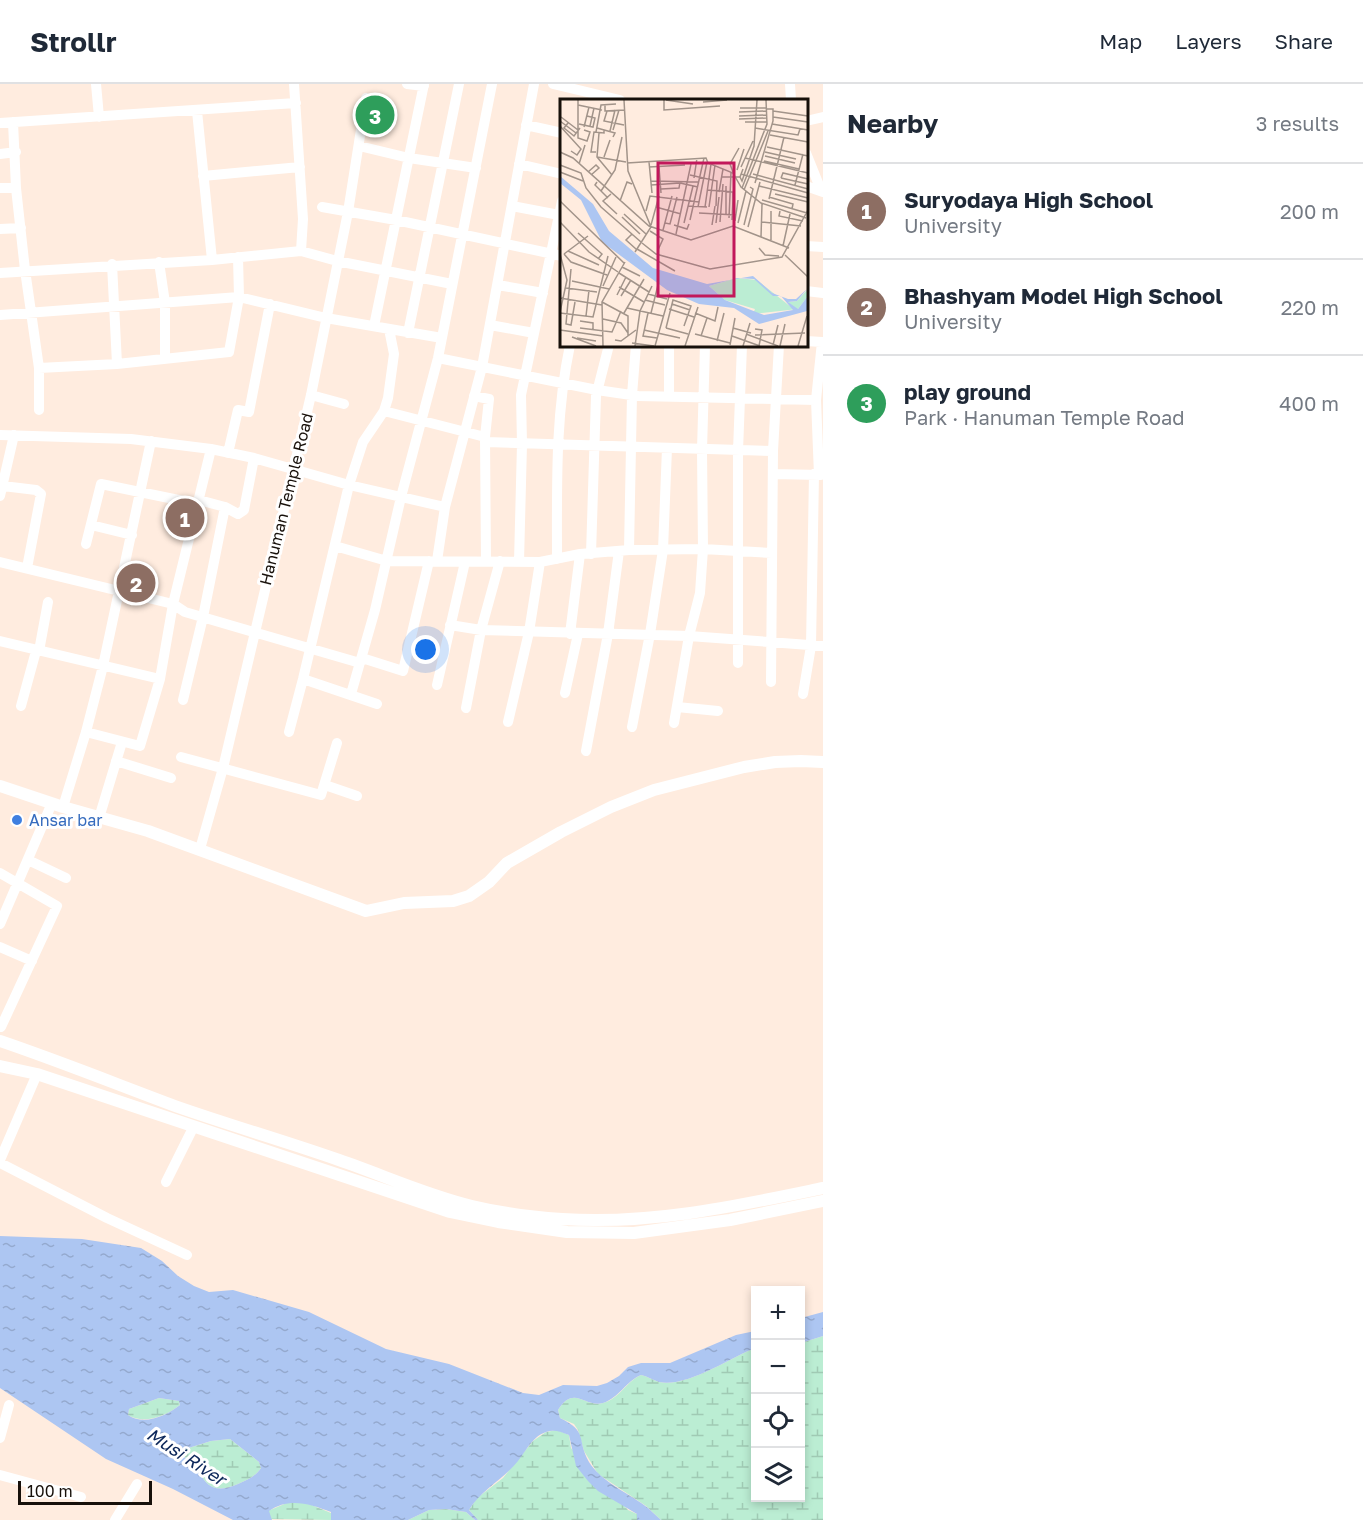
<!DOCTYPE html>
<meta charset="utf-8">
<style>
:root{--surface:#fff;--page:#f2f2f3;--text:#1f2937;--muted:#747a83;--line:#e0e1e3;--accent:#2563eb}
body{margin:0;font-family:"Golos Text",sans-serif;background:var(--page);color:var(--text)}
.controls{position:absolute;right:18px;bottom:18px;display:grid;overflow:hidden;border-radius:0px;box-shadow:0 3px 9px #0003}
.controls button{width:54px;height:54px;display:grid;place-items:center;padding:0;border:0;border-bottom:2px solid var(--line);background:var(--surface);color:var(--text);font:30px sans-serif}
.scale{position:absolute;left:18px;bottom:15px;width:134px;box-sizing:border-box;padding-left:6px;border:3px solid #17100a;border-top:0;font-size:16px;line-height:21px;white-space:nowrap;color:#17100a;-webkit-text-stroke:4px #fff;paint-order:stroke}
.you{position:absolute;left:426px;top:566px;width:21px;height:21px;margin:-15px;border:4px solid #fff;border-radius:50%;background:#1a73e8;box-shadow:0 0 0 9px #1a73e833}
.badge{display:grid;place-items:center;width:39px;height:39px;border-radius:50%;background:var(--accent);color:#fff;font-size:20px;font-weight:700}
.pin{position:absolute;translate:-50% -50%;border:3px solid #fff;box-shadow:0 2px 6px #0006}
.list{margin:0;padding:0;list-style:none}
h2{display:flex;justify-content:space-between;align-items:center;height:78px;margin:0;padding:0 24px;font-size:26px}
h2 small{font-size:20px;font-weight:400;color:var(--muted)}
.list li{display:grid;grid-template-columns:39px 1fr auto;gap:18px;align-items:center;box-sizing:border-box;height:96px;padding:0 24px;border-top:2px solid var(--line)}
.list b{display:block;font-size:22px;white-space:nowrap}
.list p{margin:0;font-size:20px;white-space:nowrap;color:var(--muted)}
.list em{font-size:20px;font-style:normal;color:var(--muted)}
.icon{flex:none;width:33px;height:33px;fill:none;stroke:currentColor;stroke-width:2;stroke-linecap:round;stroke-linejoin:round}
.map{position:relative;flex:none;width:823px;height:1436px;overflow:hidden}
header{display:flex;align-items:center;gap:36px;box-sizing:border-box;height:84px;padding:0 30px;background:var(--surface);border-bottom:2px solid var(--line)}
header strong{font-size:28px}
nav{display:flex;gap:33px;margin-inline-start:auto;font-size:21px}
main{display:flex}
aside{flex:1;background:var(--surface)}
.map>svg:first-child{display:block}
</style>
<header>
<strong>Strollr</strong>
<nav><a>Map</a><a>Layers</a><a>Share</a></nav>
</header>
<main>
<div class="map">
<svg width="823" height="1436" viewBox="0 0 823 1436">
<defs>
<pattern id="wetland-marsh" width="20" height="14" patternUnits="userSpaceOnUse" patternTransform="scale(1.5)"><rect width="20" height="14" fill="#bbedd3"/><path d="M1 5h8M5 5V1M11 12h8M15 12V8" fill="none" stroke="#a0cab4"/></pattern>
<pattern id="water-ripples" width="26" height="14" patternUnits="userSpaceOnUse" patternTransform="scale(1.5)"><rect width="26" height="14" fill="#adc6f2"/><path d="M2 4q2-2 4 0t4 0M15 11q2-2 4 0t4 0" fill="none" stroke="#94a9ce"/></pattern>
</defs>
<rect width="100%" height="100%" fill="#ffecdf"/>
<path fill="url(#wetland-marsh)" d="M823,1252V1436H661L646,1422L598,1390L584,1367L578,1346L574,1340L560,1334L558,1326C574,1300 585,1324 603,1319C619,1315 627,1297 641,1291C647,1292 653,1296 659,1298C686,1304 730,1274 755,1264L756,1414H800L801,1259Z
M159,1314L179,1317L180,1321C166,1332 144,1341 128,1331L129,1325Z
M557,1346L569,1351L571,1364L628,1426L637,1430V1436H478L469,1426L477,1414L503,1394L533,1357L546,1348Z
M230,1355L259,1378L261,1384C255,1393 247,1396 238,1400C200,1417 205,1382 182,1372L181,1368L182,1366L211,1357Z
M289,1418L307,1419L331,1429V1436L271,1435L268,1427Z
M446,1425L466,1428L475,1436H408L429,1426Z"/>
<path fill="url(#water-ripples)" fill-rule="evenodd" d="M0,1152L82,1155L141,1164L162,1177L178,1192L194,1202L209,1208L233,1206L309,1228L386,1265L449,1280L523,1309L539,1311L563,1301L597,1302L607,1299L619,1292L628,1283L641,1279H670L736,1251L755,1247V1264C730,1274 686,1304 659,1298C653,1296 647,1292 641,1291C626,1297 619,1314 603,1319C585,1324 574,1300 558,1326L560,1334C589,1348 576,1355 589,1378C601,1397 626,1408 644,1421C650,1425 655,1431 661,1436H637V1430L598,1407L588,1397L576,1382L569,1351C561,1348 554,1345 546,1348C533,1352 526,1367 518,1377C503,1396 481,1406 469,1426L478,1436H475L466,1428L446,1425L429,1426L408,1436H331V1428C310,1420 289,1413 269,1427L272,1436H233L173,1405L106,1375L0,1304ZM159,1314L179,1317L180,1321C166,1332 144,1342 128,1331L129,1325ZM230,1355L259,1378L261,1384C255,1393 247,1396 238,1400C200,1417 205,1382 182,1372L181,1368L182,1366L211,1357Z
M823,1228V1252L801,1259V1234Z"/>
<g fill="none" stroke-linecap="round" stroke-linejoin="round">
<path stroke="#fff" stroke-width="10" d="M96,0L99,33
M294,0L303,135L301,167
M407,0L424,2
M553,0L620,16
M790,0L791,16
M197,27L212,176
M806,37L823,33
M13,38L16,104L25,186L39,284V326
M0,39L296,19
M526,41L562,49
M359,62L409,74L476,84
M806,69L821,106
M0,70L16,68
M519,80L562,90
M203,92L300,83
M806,102L823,108
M0,104H16
M512,122L559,131
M322,123L396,136L562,172
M0,145L21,144
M806,162L823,163
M159,178L165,219V275
M112,180L117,280
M0,189L212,176L301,167L337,177L452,200
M498,201L543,209
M806,207L823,209
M0,231L239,213L326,234L442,254
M490,241L534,249
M374,242L424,0
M408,249L459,0
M806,257L822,258L816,316
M438,274L597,306L638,312L816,316L819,391
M39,284L117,280L229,268L239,213L238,173
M311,311L344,320
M474,312L489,315L485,353L486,477
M669,313V261
M384,327L485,353
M0,351L131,355L211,365L254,374L349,401L445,423
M486,358L773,367
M228,369L238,326L249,328L270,220
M773,390L821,391
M3,402L36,406L41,410L27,484
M0,412L14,351
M199,416L225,423
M91,441L132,451
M86,460L101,400L198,420
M335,462L387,477L540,478L580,470L629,466L703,465L772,469
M629,466L632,311L636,261
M591,470L596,312L609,261
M557,475C557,403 555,332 570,261
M437,477L445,423L482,283L534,0
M0,478L173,520L185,528L360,579
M519,478L522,360L521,311L562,117
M450,541L481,546L689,552L823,562
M570,550L580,470
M0,557L160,595
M39,567L48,518
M362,574L403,587L429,477
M738,579V367L742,261
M303,595L377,620
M771,598L773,367L779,261
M437,601L465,478
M565,609L578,550
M351,610L375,526L401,413L438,274L492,0
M803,610L811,562L814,390
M183,616L203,533L225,423L238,430L244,426L254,374
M21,622L36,567
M677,623L718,627
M466,624L481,546L500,477
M508,638L529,548L540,478
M674,639L689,552L700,509L703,465L702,366L705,261
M632,643L650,550L663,466L667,364
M86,648L140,662L160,595L173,520L211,365
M289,648L303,595L349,401L363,358L384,327L388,314L394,270L389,245
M586,667L608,550L619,467
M181,673L321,711L337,659
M116,677L171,694
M325,701L357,712
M63,723L86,648L103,582L151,357
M99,734L122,658
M200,765L223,684L311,311L348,128L366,14
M28,776L66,794
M0,789L57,822L1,943
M0,840L52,719
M0,863L32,877
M0,1076L37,990
M0,1079L107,1134L187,1171
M166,1098L194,1042
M0,1354L9,1321
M0,1391L81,1413
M115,1436L137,1400"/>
<path stroke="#fff" stroke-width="12" d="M0,702L63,723L148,747L366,827L404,819L453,817L469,812L489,798L507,779L561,748L611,723L654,706L744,683L775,678L801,677L823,678
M0,957C59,977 116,1000 175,1022C229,1041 285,1057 339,1076C383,1091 426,1111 472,1122C501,1129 532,1133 562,1135C651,1141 736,1122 823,1104
M0,982L37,990L450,1128L498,1138L567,1148L634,1149L730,1136L823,1117"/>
</g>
<circle fill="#3f7fe0" stroke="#fff" stroke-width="2" cx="17" cy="736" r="6"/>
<g text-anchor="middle" stroke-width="6" stroke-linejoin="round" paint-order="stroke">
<g font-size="16" fill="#17100a" stroke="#fff">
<text transform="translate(286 415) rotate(-76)" y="6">Hanuman Temple Road</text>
</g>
<g font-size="16" fill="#366cbe" stroke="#fff" text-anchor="start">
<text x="29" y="742">Ansar bar</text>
</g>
<g font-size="18" font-style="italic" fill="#0b2659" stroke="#fff">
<text transform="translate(186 1373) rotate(33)" y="6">Musi River</text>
</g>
</g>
<g transform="translate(560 15)">
<rect width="248" height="248" fill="#ffecdf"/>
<path d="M177,179L197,181L231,208L228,203L237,202L247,191V198L238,210L193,215L195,210L165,201L149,187Z" fill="#bbedd3"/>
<path d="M0,77L33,105L49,132L93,169L147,185L193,177L212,194L228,200H236L247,190L237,202L228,203L238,210L247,198V212L199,225L174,209L139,205L107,191L42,143L21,101L0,84ZM194,180L213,197H221L233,211L204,216L165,201L149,187L177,179Z" fill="#adc6f2" fill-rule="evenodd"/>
<path fill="none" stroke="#a2948a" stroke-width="1.5" d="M18,1V39L27,42L30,33L24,31M64,1L68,72L91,128L75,153M104,1V11L160,7M106,1L133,5M143,3L167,1M18,6L42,11M45,6V12L64,11M180,9H206M47,12L44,22L64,26M213,12L248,17M179,13L206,12M179,17L206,16M1,18L18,31M213,18L248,23M179,20L206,19M0,22L16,34M185,23H207M8,24L4,29L14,37L20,29M19,25L33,28L35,19L27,17M212,25L248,31M0,27L21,50L17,56L11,52M30,27L34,9M24,28L29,8M37,29L55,34L53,38M195,29L238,36L240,30M53,31L59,11M50,32L55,11M36,33L41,6L56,5M39,34L37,58L52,76M210,36L248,43M207,48L248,57M0,53L13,59L89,127L131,141L173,127L229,149M36,53H31L34,33L44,34V31M205,53L236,60M205,57L235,64M37,58L66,63M44,58L50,41M185,59L248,74M204,62L239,70M89,63L92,94M67,64L146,59L148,64L173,74L181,88L201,104L246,119M19,65L25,46M0,66L21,74L26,89L41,108L81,143M89,68L125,66M99,68L101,94M181,68L193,42M177,71L184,50M0,73L23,82M28,73L36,66L39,69L31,76M173,73L170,65L179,49M181,75L248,94M193,75L248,90M130,76L157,82L156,107M162,78H180L183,70M180,78L182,82L194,47L197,1M134,79L137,59M221,79L223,74L248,80M221,79L248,85M91,82L139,83M37,83L35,86L48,99M195,84L213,22V10H206M91,86L120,84L138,88M235,86L243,55M199,87L248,99M182,89L207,25L206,1M101,90L119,89L120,83M148,91L173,93V100M184,91L208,32M41,92L55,71L62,38M159,93L163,70M51,95L43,102L57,115M215,95L248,103M209,98L233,105L232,110M209,100L224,38M202,101L247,114M0,102L64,164M60,102L67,83L72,85M128,107L147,108M96,108L121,115M138,108L147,63M145,108L151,65M149,108L155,66M86,112L90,97L139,103M211,112V141M220,112L219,117L243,122M139,114L176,116M64,115L86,135M166,116V87M62,118L80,135M169,119L171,73M130,121L144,59M172,121L173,100M175,122L178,101M0,123L29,153L58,173M160,123L163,85M202,123L241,127M105,124L110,125L117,98M124,124L133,87M156,124L159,98M178,124L186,92M91,126L99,97M114,126L127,130L129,125M152,126L155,107M184,126L193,90L190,88M188,128L200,83M103,131L112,97M90,132L103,140L98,151M18,134L42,155L38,160M72,135L66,141L76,150M116,135L131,65M201,138L202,105M82,144L96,155L150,170L222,158L248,111M223,147L230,115M199,149L205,156L219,157M77,150L115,172M8,152L39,166M0,155L7,181L0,213M4,155L11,163L47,176M4,155L28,137M225,156L248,178M62,168L80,177M11,170L6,225L11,226L15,203M59,174L89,193M12,182L49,190M43,187L56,158M59,188L84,203M6,189L37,193M88,195L107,200M57,196L66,178M61,197L71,181M0,199L42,206M85,201L105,206M42,203L68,217V237M112,205L130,211M67,209L103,217M109,210L134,218M0,214L33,218L48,157M64,214L84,180M88,214L83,237L97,239M91,214L98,186M135,214L155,222L158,208M26,217L29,191M43,220L61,224L68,234M20,222L33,224V230M20,229L52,233L61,212M106,229L113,201L131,207L124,227M106,229L128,235M173,229L191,234M195,230L202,231L199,247M0,231L43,237M84,231L120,239M135,235L170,244M186,235L218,247M195,236L245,234M141,237L147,219M172,237L200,247M12,238L36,247M17,239L36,242M55,241L61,242L76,231M157,242L164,214M72,244L94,247M170,246L175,219M213,246L218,226M43,247L42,203L65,163M75,247L80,212L92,187M95,247L110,194M125,247L138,208M183,247L190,224M220,247L225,225M238,247L247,217"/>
<path fill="#c2185b" fill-opacity="0.15" stroke="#c2185b" stroke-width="3" d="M98,64H174V197H98Z"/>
<rect width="248" height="248" fill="none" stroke="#17100a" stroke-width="3"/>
</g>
</svg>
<div class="controls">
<button>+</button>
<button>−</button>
<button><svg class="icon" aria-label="locate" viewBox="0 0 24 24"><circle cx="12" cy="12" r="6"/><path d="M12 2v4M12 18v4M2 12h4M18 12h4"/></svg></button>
<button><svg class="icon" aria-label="layers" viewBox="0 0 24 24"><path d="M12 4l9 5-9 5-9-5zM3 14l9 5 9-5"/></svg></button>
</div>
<div class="scale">100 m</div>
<div class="you"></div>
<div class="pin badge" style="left:185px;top:434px;background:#8d6e63">1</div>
<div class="pin badge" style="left:136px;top:499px;background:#8d6e63">2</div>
<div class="pin badge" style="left:375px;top:31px;background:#2e9e5b">3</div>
</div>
<aside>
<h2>Nearby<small>3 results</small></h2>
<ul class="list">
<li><span class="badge" style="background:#8d6e63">1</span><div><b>Suryodaya High School</b><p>University</p></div><em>200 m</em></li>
<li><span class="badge" style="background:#8d6e63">2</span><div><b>Bhashyam Model High School</b><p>University</p></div><em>220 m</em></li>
<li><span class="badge" style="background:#2e9e5b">3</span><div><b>play ground</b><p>Park · Hanuman Temple Road</p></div><em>400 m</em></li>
</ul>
</aside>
</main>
